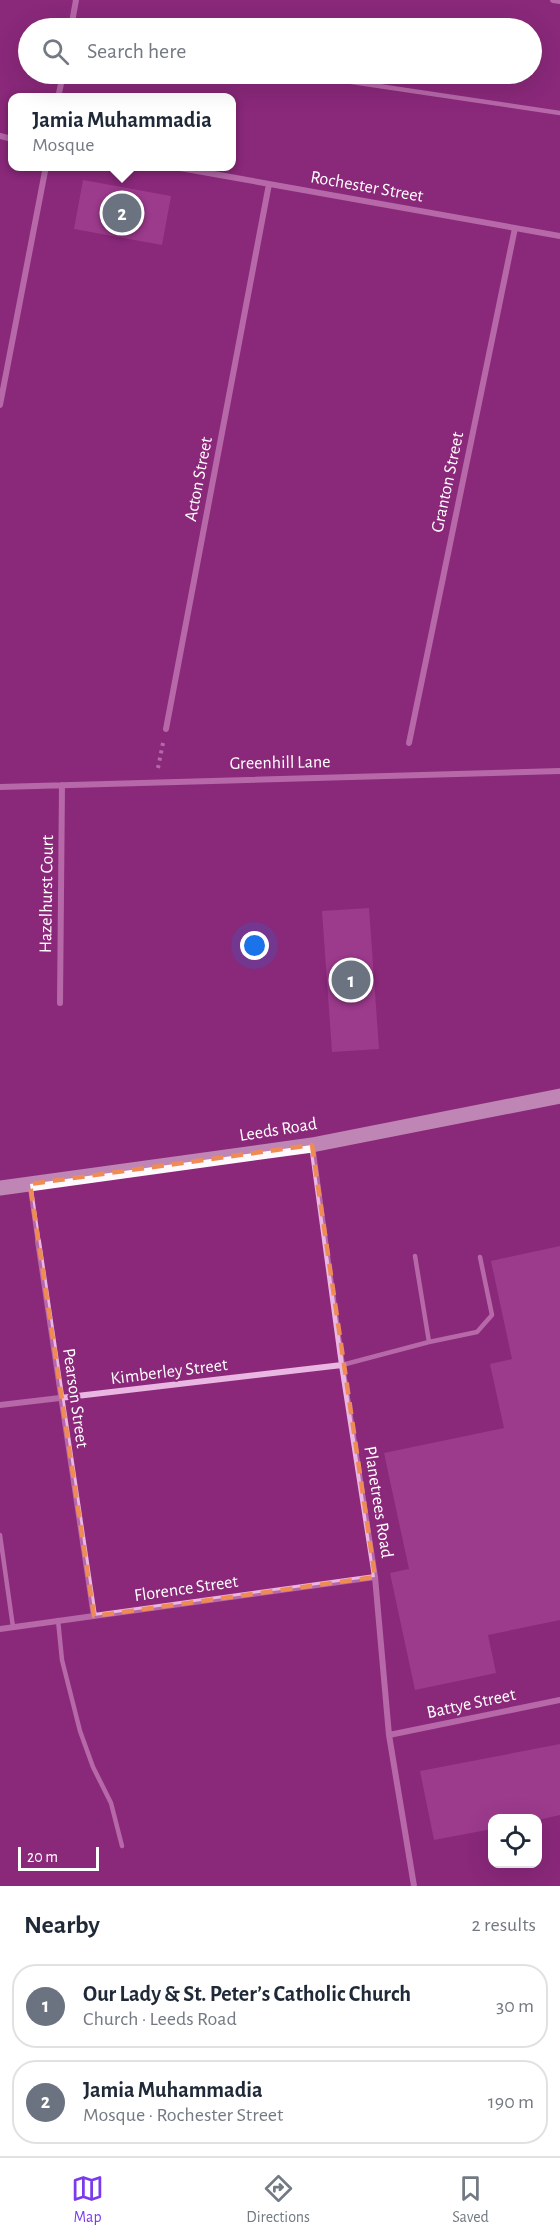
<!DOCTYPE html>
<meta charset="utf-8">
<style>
:root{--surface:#fff;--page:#f6f6f7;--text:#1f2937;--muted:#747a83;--line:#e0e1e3;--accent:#7c3aed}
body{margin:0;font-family:"Alegreya Sans",sans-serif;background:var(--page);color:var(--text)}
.controls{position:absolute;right:18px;bottom:18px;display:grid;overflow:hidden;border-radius:12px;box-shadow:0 6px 24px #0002}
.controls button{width:54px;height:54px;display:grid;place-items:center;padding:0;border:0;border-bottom:2px solid var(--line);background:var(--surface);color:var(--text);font:30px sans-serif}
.scale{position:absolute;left:18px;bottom:15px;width:81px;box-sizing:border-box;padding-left:6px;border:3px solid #fff;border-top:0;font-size:16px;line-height:21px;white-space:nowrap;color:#fff;-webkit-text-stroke:4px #8b287a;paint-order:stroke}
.you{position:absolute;left:255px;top:946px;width:21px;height:21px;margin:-15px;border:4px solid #fff;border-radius:50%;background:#1a73e8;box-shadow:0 0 0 9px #1a73e833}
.badge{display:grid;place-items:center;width:39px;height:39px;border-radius:50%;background:var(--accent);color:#fff;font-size:20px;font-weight:700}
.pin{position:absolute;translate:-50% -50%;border:3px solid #fff;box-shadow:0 2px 6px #0006}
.popup{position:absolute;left:8px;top:93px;width:228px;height:78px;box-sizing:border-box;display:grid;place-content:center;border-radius:12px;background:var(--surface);filter:drop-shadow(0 2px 4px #0005);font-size:20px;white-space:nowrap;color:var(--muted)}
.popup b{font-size:22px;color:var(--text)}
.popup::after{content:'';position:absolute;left:50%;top:100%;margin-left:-12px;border:12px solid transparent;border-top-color:var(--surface)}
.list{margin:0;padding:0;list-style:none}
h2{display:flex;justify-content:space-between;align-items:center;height:78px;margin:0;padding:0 24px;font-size:26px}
h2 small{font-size:20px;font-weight:400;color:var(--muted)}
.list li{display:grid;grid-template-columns:39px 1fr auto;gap:18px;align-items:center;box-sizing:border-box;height:84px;margin:0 12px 12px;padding:0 12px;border:2px solid var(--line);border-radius:24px}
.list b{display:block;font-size:22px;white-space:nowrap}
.list p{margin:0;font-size:20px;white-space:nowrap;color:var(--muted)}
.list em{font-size:20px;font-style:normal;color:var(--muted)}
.icon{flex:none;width:33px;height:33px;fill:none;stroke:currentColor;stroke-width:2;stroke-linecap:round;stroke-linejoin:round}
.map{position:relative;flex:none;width:560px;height:1886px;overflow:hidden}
.search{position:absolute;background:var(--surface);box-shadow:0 6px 24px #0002;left:18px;right:18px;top:18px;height:66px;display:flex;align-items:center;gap:15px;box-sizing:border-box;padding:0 21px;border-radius:33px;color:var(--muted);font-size:22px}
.sheet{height:270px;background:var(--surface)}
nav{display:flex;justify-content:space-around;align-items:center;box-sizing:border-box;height:84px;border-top:2px solid var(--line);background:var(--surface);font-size:16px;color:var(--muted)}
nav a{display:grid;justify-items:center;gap:3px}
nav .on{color:var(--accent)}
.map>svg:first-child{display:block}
</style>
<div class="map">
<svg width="560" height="1886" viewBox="0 0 560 1886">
<rect width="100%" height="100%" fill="#8b287a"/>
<path fill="#b250a3" d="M83,180L171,196L162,245L74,229Z
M369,908L379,1049L332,1052L322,911Z
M560,1246V1620L488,1635L496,1673L415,1690L390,1573L409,1569L384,1453L504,1428L490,1364L512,1359L491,1261Z
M560,1744V1815L538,1820L492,1818V1829L434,1840L420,1771Z"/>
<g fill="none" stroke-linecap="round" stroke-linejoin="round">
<path stroke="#eab6e2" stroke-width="4" stroke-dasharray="3 4.5" stroke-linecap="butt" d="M158,768L163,743"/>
<path stroke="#eab6e2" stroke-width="4.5" d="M298,74L560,113
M415,1256L429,1342
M342,1365L429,1342L477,1332L492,1315L480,1257
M0,1535L13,1627
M58,1620L62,1660L80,1731L93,1767L111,1803L122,1846"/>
<path stroke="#eab6e2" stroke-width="5" d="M30,1185L38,1241"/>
<path stroke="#eab6e2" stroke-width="6" d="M553,0L560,1
M71,28L76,0
M58,98L63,74
M0,136L12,139
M169,166L560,236
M0,405L46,166
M166,729L269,184
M409,743L515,228
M0,787L560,771
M60,1003L62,785
M312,1145L342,1365L375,1577L389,1735L414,1886
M38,1241L94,1616
M0,1405L342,1365
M0,1629L375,1577
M389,1735L560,1700"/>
<path stroke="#fef9fd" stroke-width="15" d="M0,1188L312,1145L560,1096"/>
</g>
<path d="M0 0H560V1886H0ZM312,1145L375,1577L94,1616L30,1184Z" fill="#8b287a" fill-opacity=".55" fill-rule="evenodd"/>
<path fill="none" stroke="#ef8b55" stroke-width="4.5" stroke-dasharray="12 8" stroke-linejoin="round" d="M312,1145L375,1577L94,1616L30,1184Z"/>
<g text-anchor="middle" stroke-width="4.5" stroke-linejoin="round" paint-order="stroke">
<g font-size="18" fill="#fff" stroke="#8b287a">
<text transform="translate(367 186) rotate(10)" y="6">Rochester Street</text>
<text transform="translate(198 479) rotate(-79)" y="6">Acton Street</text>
<text transform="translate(447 482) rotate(-78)" y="6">Granton Street</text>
<text transform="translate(280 762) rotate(-1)" y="6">Greenhill Lane</text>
<text transform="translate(46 894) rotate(-89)" y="6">Hazelhurst Court</text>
<text transform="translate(278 1129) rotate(-9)" y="6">Leeds Road</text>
<text transform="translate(169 1371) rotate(-7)" y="6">Kimberley Street</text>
<text transform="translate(76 1398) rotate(82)" y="6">Pearson Street</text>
<text transform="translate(379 1502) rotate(81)" y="6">Planetrees Road</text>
<text transform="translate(186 1588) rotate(-8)" y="6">Florence Street</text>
<text transform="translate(471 1703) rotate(-12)" y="6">Battye Street</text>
</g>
</g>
</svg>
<div class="controls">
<button><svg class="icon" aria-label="locate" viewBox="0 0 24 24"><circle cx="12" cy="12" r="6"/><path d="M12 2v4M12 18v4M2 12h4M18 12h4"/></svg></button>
</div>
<div class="scale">20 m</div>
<div class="you"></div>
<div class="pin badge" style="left:351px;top:980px;background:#6b7280">1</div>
<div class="pin badge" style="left:122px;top:213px;background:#6b7280">2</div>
<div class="popup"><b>Jamia Muhammadia</b>Mosque</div>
<div class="search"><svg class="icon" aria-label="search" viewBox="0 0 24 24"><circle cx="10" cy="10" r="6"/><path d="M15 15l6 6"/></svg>Search here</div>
</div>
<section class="sheet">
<h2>Nearby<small>2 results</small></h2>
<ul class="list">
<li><span class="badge" style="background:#6b7280">1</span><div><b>Our Lady &amp; St. Peter’s Catholic Church</b><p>Church · Leeds Road</p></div><em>30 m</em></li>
<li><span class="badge" style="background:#6b7280">2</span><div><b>Jamia Muhammadia</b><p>Mosque · Rochester Street</p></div><em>190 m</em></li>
</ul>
</section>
<nav>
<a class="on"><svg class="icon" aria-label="map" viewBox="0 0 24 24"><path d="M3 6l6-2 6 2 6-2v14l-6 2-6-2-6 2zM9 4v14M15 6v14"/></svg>Map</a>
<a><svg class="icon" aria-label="directions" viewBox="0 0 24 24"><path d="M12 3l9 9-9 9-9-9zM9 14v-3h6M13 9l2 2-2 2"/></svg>Directions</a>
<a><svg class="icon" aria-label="saved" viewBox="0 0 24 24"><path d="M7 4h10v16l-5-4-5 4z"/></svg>Saved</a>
</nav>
